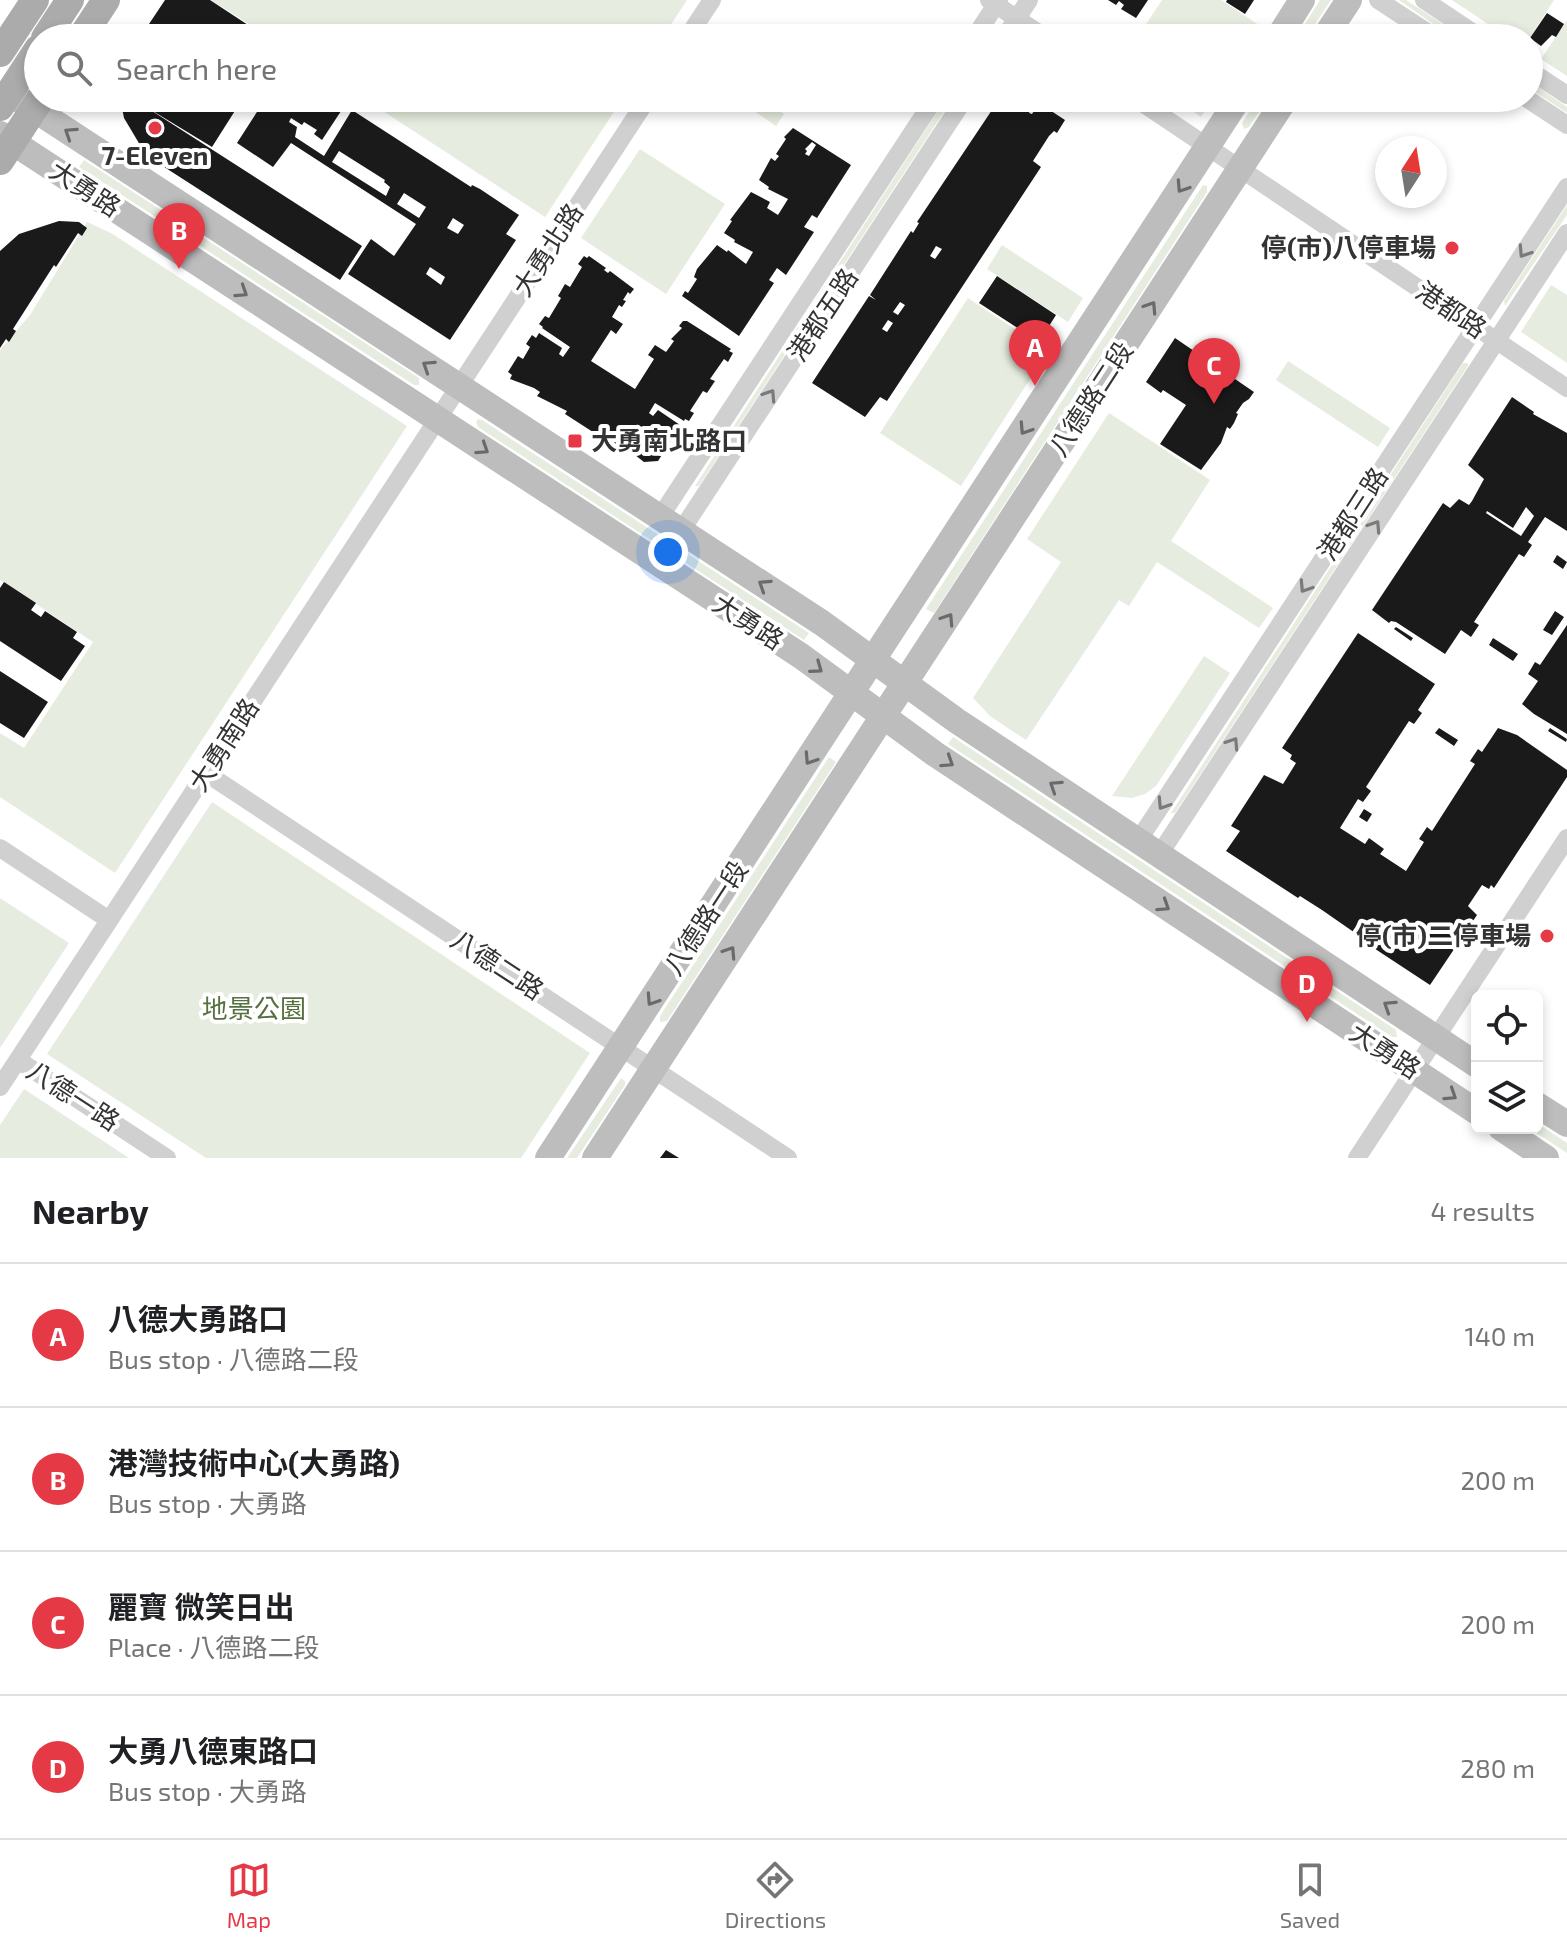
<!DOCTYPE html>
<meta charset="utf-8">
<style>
:root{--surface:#fff;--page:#f6f6f6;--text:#202124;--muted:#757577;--line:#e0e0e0;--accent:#e63946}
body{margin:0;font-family:"Exo 2","Noto Sans TC",sans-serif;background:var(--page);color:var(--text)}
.controls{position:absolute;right:24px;bottom:24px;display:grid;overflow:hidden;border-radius:12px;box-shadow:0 4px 12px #0003}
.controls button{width:72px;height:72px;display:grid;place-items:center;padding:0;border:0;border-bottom:2px solid var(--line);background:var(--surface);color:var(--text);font:40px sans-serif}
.compass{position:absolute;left:1375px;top:136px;width:72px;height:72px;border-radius:50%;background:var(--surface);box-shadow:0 4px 12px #0003;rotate:12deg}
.you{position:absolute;left:668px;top:552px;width:28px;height:28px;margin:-20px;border:6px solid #fff;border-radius:50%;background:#1a73e8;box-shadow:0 0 0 12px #1a73e833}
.badge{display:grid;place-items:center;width:52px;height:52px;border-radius:50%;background:var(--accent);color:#fff;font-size:26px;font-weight:700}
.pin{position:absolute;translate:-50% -66px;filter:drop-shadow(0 2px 4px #0008)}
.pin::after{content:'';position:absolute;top:42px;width:28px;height:24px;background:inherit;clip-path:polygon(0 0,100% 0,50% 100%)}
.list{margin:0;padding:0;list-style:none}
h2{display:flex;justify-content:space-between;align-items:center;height:104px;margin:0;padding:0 32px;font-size:34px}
h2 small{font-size:26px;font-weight:400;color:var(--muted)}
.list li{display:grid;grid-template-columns:52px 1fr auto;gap:24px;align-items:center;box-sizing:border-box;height:144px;padding:0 32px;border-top:2px solid var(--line)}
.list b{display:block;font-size:30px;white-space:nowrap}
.list p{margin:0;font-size:26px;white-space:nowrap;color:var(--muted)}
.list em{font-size:26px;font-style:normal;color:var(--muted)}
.icon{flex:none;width:44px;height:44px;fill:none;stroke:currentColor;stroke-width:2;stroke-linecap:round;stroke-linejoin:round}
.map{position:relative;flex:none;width:1567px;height:1158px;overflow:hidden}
.search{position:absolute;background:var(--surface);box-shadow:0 4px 12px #0003;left:24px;right:24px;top:24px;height:88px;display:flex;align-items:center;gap:20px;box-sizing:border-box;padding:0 28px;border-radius:44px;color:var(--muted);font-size:30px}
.sheet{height:680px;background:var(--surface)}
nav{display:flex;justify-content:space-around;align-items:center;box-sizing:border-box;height:112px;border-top:2px solid var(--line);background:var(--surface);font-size:22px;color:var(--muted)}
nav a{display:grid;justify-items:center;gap:4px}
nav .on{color:var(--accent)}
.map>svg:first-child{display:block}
</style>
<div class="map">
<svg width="1567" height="1158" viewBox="0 0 1567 1158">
<rect width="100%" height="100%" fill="#fff"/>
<path fill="#e6ecdf" d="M211,0H687L662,38H271Z
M1162,0H1221L1259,25L1251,38H1137Z
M1320,0H1331L1306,38H1296Z
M1399,0H1406L1464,38H1453Z
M1452,0H1554L1529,39L1509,38Z
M1567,20V76L1541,59Z
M1529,81L1567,107V113L1529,88Z
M363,98H623L545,217Z
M735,98H760L784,114L776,126Z
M946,98H953L699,486H695Z
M1173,98H1213L1201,117Z
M1258,98H1268L1249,127L1244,129L1242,123Z
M640,149L725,204L666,294L581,238Z
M84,160L419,378V385H414L79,167Z
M1203,185L1207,186V192L934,613L926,609Z
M1567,205V215L1505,306L1504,301Z
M87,222L111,233L407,426L115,873L0,797V733L24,748L93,642L0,580V350L30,315Z
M1002,245L1083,298L1068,322L987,269Z
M1551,285L1567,295V363L1521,332Z
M968,298L1048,351L961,486L880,433Z
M1288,361L1390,428L1378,447L1276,380Z
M1463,363H1468V366L1175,813H1171Z
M1109,413L1210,480L1171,541L1273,608L1259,628L1157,562L1129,606L1119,600L1026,740L990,716L973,698L1061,562L1027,539Z
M478,419L482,420L809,633L804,640L478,427L476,422Z
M1204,656L1230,673L1156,786L1145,794L1132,798L1112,796Z
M953,737L1396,1030L1397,1037H1392L948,744Z
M829,757L836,762L667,1021L660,1022V1016Z
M212,802L590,1053L521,1158H206L47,1054Z
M0,898L69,943L0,1048Z
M621,1078L625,1081V1085L577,1158H567Z
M24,1089L129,1158H0V1125Z
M1537,1123L1567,1143V1153L1529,1128H1537Z"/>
<path fill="#1a1a1a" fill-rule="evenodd" d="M165,0H210L268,38H170L149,24Z
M1108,0H1148L1136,18L1121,9L1124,5L1119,1L1116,5Z
M1227,0H1254L1245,14L1226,2Z
M1547,13L1564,24L1556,37L1552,35L1541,46L1530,38Z
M120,98H225L238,106L212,147L138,102L362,246L340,280L158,163L143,150L124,118Z
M266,98H334L345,105L322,140L314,134L317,130L304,122L302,125L291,118L289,122L297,127L295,137L324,156L352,110L471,187L472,185L480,189L519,215L506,234L516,240L450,340L348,274L371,239L394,256L416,224L291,143L273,167L237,143ZM339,151L385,180L384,182L390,187L386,196L332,162ZM404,193L426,207L419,218L397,204ZM453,218L464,225L458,234L447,228ZM430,267L445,277L441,285L426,274Z
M1000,98H1032L1034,100L1033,105L1029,113L1032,114L1039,103L1065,120L1057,133L1054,131L1049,136L1033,161L1041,167L887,401L880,397L865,417L812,383L869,296L876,300L870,295L911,231L913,233L919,223L917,222ZM936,246L942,249L935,259L930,256ZM900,302L905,305L898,315L893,312ZM888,320L893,323L887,332L882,329Z
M793,128L851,165L817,218L812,215L804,227L814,232L786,275L777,268L769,280L774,283L739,336L682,296L685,291L688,293L697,279L694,277L697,269L717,245L727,252L728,250L746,264L753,252L734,242L735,240L724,233L732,221L730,220L751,192L770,202L767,208L778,215L788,199L768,189L769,187L759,180L771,158L775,161L779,156L776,154L786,139L784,137ZM812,142L816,145L809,156L805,154L807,151L805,149Z
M59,221L79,222L87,228L82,236L78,233L56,267L54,265L13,329L16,331L9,342L6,339L0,348V251L19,234Z
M584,256L587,258L589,256L606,268L604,270L608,273L610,271L634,289L630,294L628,292L623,300L626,301L622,307L619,305L612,317L623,324L616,334L611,330L591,361L635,389L654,359L648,355L655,345L666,352L674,341L671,339L682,328L679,326L683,321H687L731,349L729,351L733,353L728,362L724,359L710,379L715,381L707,393L703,391L690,411L694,413L689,421L685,419L684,421L655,403L649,413L653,416L658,410L680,425L678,430L681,433L676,441L672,439L658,461L644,462L626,448L624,452L612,440L598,431L596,434L565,414L567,411L537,396L540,392L534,388L510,379L512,375L508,372L518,356L523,359L530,347L526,344L532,335L536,338L539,333L562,348L559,354L563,357L570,347L542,328L543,327L539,324L545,316L549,318L561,298L558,296L565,284L570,287L582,267L578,264Z
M997,276L1056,315L1039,342L979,303Z
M1175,338L1254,392L1249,399L1243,403L1236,413L1238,414L1234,423L1230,429L1227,427L1221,443L1201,470L1160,444L1186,405L1163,390L1161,393L1146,382Z
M1512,397L1534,412L1533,414L1567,433V531L1545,517L1528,542L1532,545L1524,557L1519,554L1474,622L1479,625L1471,637L1461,630L1445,654L1396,622L1391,621L1389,623L1372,610L1443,503L1450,508L1459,499L1469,505L1472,501L1484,479L1468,465ZM1526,507L1534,516L1521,536L1486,513L1487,511L1513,528Z
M1557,555L1567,562L1563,569L1553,562Z
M4,582L36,603L31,610L41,617L45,611L77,632L73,638L85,646L61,681L0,641V588Z
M1555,611L1564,617L1552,635L1543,630Z
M1567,625V734L1534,714L1522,704L1538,681L1528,674L1535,662L1540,665Z
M1396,627L1413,638L1411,641L1394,629Z
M1358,633L1435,684L1418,710L1422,713L1414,724L1409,721L1366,787L1371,791L1363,802L1358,799L1340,828L1365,844L1369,838L1384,849L1380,854L1406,871L1424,842L1419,839L1427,827L1432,831L1475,764L1470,761L1478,749L1482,752L1498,728L1517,735L1567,770V777L1494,888L1491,885L1489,889L1482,885L1468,906L1477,915L1430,985L1357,937L1358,935L1322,910L1300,896L1298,898L1226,851L1240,831L1231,826L1264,775L1283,784L1296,763L1290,759L1292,755L1282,748Z
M1493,638L1518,654L1513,661L1489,645Z
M0,671L48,702L24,738L0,723Z
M1439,728L1458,740L1454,746L1435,733Z
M1550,728L1567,739L1566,742L1548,731Z
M1364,809L1372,814L1367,822L1359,817Z
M666,1150L679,1158H660Z"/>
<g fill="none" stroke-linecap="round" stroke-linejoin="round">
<path stroke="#d0d0d0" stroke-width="18" d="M989,0L1046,38
M1378,0L1436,38
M1424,0L1481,38
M687,38L712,0
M974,38L999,0
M1004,38L1029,0
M1529,70L1567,95
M1135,98L1567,388
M1526,98L1567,125
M660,517L935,98
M681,531L965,98
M206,773L788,1158
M1138,841L1567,187
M0,848L109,920
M1159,855L1567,233
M18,1060L167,1158
M0,1087L648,98
M1357,1158L1567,838"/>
<path stroke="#bdbdbd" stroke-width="26" d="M1278,38L1302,0
M1324,38L1349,0
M17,98L822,623L957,721L1477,1065
M0,134L801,656L935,754L1477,1112
M1537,1105L1567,1124
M1501,1128L1546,1158
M548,1158L1239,98
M595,1158L1286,98"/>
<path stroke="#ababab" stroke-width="28" d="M45,38L70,0
M81,38L106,0
M0,53L35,0
M0,107L38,49
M0,161L41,98"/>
</g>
<defs><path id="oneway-chevron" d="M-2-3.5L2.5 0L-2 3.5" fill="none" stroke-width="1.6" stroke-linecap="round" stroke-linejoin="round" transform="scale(2)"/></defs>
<g stroke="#6a6a6a">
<use href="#oneway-chevron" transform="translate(70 133) rotate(-147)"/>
<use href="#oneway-chevron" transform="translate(1182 187) rotate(123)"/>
<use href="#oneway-chevron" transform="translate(242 292) rotate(33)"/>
<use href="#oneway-chevron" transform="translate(1151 307) rotate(-57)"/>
<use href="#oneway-chevron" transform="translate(428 366) rotate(-147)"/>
<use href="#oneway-chevron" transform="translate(1025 429) rotate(123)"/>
<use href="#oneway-chevron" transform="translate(483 449) rotate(33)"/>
<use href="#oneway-chevron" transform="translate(764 585) rotate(-147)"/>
<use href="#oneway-chevron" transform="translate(948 619) rotate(-57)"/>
<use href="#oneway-chevron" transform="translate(817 668) rotate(36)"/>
<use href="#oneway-chevron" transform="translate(810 759) rotate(123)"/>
<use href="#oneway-chevron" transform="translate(948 762) rotate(33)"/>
<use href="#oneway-chevron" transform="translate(1055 786) rotate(-147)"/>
<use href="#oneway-chevron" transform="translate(1164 906) rotate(33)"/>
<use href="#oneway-chevron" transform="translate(730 952) rotate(-57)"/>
<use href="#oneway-chevron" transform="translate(652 1000) rotate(123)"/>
<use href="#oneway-chevron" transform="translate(1389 1006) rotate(-147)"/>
<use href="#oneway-chevron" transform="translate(1451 1095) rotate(33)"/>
</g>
<g stroke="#7a7a7a">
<use href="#oneway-chevron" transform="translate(1524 252) rotate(123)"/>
<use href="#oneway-chevron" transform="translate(770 395) rotate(-57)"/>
<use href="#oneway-chevron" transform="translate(1375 526) rotate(-57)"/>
<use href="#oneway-chevron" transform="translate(1305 587) rotate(123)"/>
<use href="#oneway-chevron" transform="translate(1233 743) rotate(-57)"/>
<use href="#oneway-chevron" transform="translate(1163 804) rotate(123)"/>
</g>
<g fill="#e63946" stroke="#fff" stroke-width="3">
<circle cx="155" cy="128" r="8"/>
<circle cx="1452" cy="248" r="8"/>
<rect x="567" y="433" width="16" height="16" rx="4"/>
<circle cx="1547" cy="936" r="8"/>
</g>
<g text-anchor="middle" stroke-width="8" stroke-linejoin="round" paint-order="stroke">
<g font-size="26" font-weight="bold" fill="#333" stroke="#fff" text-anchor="end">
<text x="155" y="165" text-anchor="middle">7-Eleven</text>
<text x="1436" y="257">停(市)八停車場</text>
<text x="591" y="450" text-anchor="start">大勇南北路口</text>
<text x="1531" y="945">停(市)二停車場</text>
</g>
<g font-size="26" fill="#333" stroke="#fff">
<text transform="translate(85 189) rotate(33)" y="9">大勇路</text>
<text transform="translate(548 250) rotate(-57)" y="9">大勇北路</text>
<text transform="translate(1451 310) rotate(34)" y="9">港都路</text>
<text transform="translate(823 315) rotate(-57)" y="9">港都五路</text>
<text transform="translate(1091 399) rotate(-57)" y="9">八德路二段</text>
<text transform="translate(1353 514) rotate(-57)" y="9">港都三路</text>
<text transform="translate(748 622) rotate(33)" y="9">大勇路</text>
<text transform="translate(224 745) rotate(-57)" y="9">大勇南路</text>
<text transform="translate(706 918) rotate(-57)" y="9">八德路一段</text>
<text transform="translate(497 965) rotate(33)" y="9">八德二路</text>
<text transform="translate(1385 1051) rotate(33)" y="9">大勇路</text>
<text transform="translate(73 1096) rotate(33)" y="9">八德一路</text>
</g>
<g font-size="26" fill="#56703f" stroke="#fff">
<text x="254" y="1018">地景公園</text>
</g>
</g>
</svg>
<div class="controls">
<button><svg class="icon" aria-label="locate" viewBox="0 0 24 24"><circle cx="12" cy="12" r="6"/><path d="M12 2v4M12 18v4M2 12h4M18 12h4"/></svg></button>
<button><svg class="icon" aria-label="layers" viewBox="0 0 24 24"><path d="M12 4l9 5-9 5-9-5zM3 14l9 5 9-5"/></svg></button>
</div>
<svg class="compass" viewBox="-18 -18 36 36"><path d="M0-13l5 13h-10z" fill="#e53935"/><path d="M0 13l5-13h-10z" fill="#757577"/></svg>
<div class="you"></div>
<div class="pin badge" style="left:1035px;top:386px">A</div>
<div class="pin badge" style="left:179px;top:269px">B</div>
<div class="pin badge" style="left:1214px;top:404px">C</div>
<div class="pin badge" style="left:1307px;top:1022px">D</div>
<div class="search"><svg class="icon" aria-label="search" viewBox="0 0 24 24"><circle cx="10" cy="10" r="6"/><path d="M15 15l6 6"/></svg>Search here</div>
</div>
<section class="sheet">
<h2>Nearby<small>4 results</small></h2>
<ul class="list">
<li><span class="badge">A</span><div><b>八德大勇路口</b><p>Bus stop · 八德路二段</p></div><em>140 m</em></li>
<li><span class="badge">B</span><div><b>港灣技術中心(大勇路)</b><p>Bus stop · 大勇路</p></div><em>200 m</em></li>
<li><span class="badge">C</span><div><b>麗寶 微笑日出</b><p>Place · 八德路二段</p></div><em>200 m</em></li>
<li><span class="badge">D</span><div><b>大勇八德東路口</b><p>Bus stop · 大勇路</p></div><em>280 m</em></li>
</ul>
</section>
<nav>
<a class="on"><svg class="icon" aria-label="map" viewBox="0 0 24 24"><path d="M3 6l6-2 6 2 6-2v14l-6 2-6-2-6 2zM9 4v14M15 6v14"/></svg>Map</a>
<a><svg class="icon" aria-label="directions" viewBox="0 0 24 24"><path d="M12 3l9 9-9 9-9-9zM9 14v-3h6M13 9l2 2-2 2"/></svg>Directions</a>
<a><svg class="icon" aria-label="saved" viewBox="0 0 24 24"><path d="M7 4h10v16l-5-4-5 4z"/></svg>Saved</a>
</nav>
